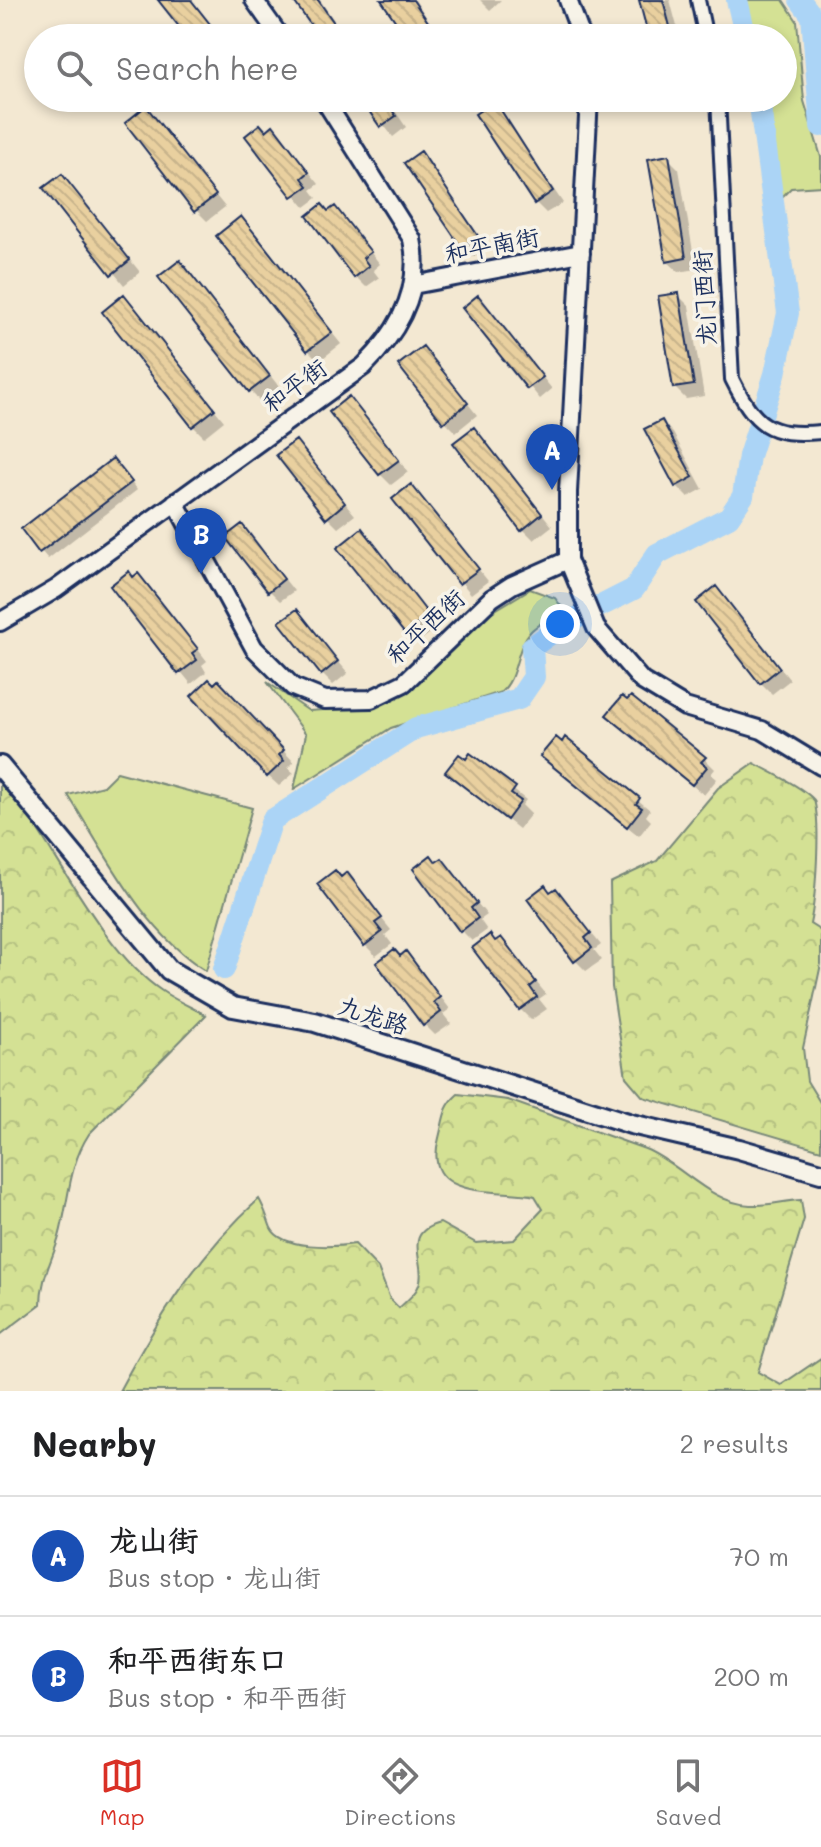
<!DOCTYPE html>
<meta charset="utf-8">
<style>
:root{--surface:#fff;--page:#f2f2f2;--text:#202124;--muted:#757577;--line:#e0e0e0;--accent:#d93025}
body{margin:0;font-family:Mali,"LXGW WenKai TC",sans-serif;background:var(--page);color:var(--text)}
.you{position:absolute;left:560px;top:624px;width:28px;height:28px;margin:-20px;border:6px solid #fff;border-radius:50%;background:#1a73e8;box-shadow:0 0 0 12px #1a73e833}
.badge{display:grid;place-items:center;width:52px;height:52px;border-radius:50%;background:var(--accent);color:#fff;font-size:26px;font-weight:700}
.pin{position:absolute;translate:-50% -66px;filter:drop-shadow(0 2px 4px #0008)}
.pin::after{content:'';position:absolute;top:42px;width:28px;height:24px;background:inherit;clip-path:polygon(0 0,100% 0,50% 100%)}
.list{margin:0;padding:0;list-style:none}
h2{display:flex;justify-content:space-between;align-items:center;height:104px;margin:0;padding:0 32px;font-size:34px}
h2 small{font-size:26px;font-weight:400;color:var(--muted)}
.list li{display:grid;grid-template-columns:52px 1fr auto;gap:24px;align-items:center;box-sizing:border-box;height:120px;padding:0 32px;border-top:2px solid var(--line)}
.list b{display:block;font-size:30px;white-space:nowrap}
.list p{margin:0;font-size:26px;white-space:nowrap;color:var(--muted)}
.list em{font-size:26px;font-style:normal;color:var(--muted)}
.icon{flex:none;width:44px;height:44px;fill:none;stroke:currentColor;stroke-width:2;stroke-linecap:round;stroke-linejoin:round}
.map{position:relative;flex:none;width:821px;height:1391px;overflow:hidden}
.search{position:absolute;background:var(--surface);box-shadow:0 4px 12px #0003;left:24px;right:24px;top:24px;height:88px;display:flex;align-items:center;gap:20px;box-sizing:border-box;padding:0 28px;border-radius:44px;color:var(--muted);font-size:30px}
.sheet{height:344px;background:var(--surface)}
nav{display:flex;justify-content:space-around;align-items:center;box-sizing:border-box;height:112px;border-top:2px solid var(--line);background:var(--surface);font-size:22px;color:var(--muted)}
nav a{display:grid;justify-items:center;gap:4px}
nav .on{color:var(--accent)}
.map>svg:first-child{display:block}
</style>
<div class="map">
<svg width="821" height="1391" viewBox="0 0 821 1391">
<defs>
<pattern id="forest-crowns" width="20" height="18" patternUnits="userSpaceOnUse" patternTransform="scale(2)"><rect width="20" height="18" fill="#d4e194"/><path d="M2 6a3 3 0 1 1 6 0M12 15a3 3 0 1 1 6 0" fill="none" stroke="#b5c182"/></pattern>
<pattern id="building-back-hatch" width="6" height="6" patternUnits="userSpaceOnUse" patternTransform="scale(2)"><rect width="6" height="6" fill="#e9d09f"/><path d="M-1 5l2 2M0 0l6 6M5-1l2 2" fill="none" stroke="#c7b38b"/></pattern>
</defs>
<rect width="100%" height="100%" fill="#f3e8d2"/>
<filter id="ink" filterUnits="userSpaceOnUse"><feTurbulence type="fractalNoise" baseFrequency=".0125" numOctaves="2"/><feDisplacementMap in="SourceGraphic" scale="16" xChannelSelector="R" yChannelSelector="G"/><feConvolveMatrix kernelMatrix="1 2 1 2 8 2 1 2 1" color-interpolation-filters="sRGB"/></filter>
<g filter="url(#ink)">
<path fill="#d4e194" stroke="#788879" stroke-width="2" d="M746,0H783L797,21L804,101L821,157V186L791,188L779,200L766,98H783V38H755Z
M530,589L555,598L564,610C554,616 540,622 532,630C514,648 519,677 501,692L391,728L294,789L306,734L267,682L309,711L351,708L407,691L477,621Z
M117,772L252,808L206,971C143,931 107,856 68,795L103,786Z"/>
<path fill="url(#forest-crowns)" stroke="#788879" stroke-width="2" d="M754,763C770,772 803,787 814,800C821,823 816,897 810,924L821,931V964L803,1048L807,1081L821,1104V1150L643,1097L626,1077L612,987L610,883L657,861L718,788Z
M0,782L6,784C54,844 101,951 162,991C175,1000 191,1007 206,1015L89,1134C68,1166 69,1202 59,1237C52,1261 41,1278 41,1304L0,1335Z
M458,1094L508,1100L645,1149C680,1163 711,1204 750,1205C766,1206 784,1201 801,1200L804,1219L758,1372L781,1385L821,1358V1391H119C158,1319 198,1254 259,1199C265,1209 267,1218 271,1228C282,1250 335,1247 355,1244L378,1268L390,1299L399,1308C404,1303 413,1296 417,1289C431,1266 397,1234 440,1223L476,1243L514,1240L543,1209L535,1196C498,1188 421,1202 439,1138C444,1119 443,1107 458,1094Z"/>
<path fill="#0003" d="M296,0H320L346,38H322Z
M384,0H415L440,38H409Z
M480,0H501L490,10Z
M641,0H670L680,38H651Z
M363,98H386L406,127L393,137Z
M495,104L563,203L546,213L535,202Z
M146,109L225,207L207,221L196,210Z
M273,128L319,184L311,190L317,198L305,207L248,136Z
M421,154L488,248L473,257L462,246Z
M668,158L679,169L696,269L679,272L667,261Z
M62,176L140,272L124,285L46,189Z
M335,208L380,264L373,270L379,278L366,287L355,276L328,213Z
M241,219L341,344L319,361L308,350Z
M191,274L280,388L261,402L250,391Z
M678,295L689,306L704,396L686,399L675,388Z
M124,297L224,421L204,437L193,426Z
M465,308L488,309L552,389L540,399Z
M433,360L477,415L456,432L445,421Z
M360,410L408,472L391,485L380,474Z
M662,422L673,433L703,489L688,497L677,486Z
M484,440L552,526L534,540L523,529Z
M295,442L355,515L338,528L327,517Z
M120,468L137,490L48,559L41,551Z
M411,486L488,581L471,594L395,499Z
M252,538L294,591L280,601L269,590Z
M372,542L438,627L417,643L406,632Z
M134,579L149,587L207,661L202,665L206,672L191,684L112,587Z
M716,589L790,680L772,694L761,683Z
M296,611L348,673L333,685L322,674Z
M218,683L294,762L288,768L294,773L279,786L268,776L214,687Z
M620,726L704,758L715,769L711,774L717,779L704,795Z
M566,740L650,810L646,816L651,821L639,836L554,767Z
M471,756L526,800L522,805L531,814L519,829L448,772Z
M442,860L487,915L480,920L487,930L472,941L461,930L437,864Z
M346,875L391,930L385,935L392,944L376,956L365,945L341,878Z
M556,890L601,945L594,950L602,960L586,971L575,960L551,894Z
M501,939L546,994L539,999L547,1009L531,1020L520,1009L496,943Z
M400,958L416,965L450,1009L443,1014L451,1024L435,1035L424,1024Z"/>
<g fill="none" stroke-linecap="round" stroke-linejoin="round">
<path stroke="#abd4f6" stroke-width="22" d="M737,0L746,38
M800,0L812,16L821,126
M224,969L272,820L416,728L519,699L534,677L532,647L561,626L634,589L657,554L729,517L743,496L749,456L775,374L788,313L759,98"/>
</g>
<path fill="url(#building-back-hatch)" stroke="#1b2f5e" stroke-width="2" d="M158,0H191L221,38H188Z
M293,0H318L339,30L328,38H320Z
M381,0H413L439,38H407Z
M639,0H663L673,38H649Z
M360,98H384L396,116L380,127Z
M495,101L553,191L534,204L475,114Z
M146,106L216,195L194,212L125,123Z
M260,124L266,131L273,125L309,172L302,178L308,186L292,197L245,136Z
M421,151L478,236L461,247L404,163Z
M669,155L686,258L666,262L648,159Z
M62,174L130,260L111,275L43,188Z
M322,204L328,211L335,206L371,252L363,258L369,266L354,278L307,216Z
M241,216L332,332L307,351L216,236Z
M180,260L270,376L249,392L158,277Z
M679,293L694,385L673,388L658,296Z
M124,294L215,409L192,427L102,312Z
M478,295L543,377L527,389L462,308Z
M423,346L468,403L443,423L398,365Z
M349,396L399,460L379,475L329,412Z
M662,420L693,477L675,487L644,429Z
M474,427L542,514L521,531L453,443Z
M296,440L345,503L326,519L276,455Z
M113,458L132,482L39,553L21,529Z
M411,484L479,569L459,584L392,499Z
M242,524L284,579L268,592L225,537Z
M362,528L429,615L405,634L337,548Z
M129,571L133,577L138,573L198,649L192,653L197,660L178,674L110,586Z
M716,586L780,668L760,684L696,602Z
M297,609L338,661L321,675L279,622Z
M209,679L214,684L218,680L284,750L279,755L284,761L267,777L191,696Z
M622,696L627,700L631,696L706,757L701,762L707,767L692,785L606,715Z
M556,737L562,742L565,737L640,798L636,804L642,808L627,827L540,756Z
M470,753L516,787L511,794L521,801L507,820L445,772L459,754L466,759Z
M431,855L436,862L442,858L477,903L471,908L478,918L460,932L413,869Z
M335,870L341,877L347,872L382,918L375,923L382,932L364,946L317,884Z
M545,885L550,892L556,888L591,933L585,938L592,948L574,962L527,899Z
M490,934L495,941L501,937L536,982L530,987L537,997L519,1010L472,948Z
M394,949L400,956L406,951L440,997L434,1002L441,1012L423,1026L376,963Z"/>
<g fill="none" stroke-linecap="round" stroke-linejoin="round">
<defs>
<path id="minor" d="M698,0L706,38
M718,98L732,379C755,425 768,437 821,432"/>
<path id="tertiary" d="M254,0L281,38
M568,0L582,38
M589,98L568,492V560L596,628L642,681L685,707L762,730L821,766
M413,285L581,253
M175,502L254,648L293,687L325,700L371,699L404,683L492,598L512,585L568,560
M0,622L56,589L364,366C398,332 423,289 412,239L323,98"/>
<path id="secondary" d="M0,766L169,970L233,1007L315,1022L631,1124L739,1149L821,1173"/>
</defs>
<use href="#minor" stroke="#1b2f5e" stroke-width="18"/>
<use href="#tertiary" stroke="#1b2f5e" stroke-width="22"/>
<use href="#secondary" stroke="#1b2f5e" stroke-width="24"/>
<use href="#minor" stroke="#f7f3e8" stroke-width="12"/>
<use href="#tertiary" stroke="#f7f3e8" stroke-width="16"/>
<use href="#secondary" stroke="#f7f3e8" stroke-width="18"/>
</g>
</g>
<g text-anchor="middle" stroke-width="7" stroke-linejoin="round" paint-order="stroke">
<g font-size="24" fill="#1b2f5e" stroke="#f7f3e8">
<text transform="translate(492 246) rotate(-11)" y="8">和平南街</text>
<text transform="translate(705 298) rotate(-93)" y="8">龙门西街</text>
<text transform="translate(295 386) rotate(-36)" y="8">和平街</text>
<text transform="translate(426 627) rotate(-43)" y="8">和平西街</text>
<text transform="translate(373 1016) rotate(18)" y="8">九龙路</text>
</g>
</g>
</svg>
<div class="you"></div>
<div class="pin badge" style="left:552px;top:490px;background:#1a4fb4">A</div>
<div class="pin badge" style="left:201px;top:574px;background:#1a4fb4">B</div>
<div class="search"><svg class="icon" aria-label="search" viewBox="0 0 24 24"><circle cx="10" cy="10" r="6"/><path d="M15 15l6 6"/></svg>Search here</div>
</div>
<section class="sheet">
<h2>Nearby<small>2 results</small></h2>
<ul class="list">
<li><span class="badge" style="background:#1a4fb4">A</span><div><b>龙山街</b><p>Bus stop · 龙山街</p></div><em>70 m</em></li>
<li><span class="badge" style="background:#1a4fb4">B</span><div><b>和平西街东口</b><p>Bus stop · 和平西街</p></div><em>200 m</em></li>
</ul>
</section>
<nav>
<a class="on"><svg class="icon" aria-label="map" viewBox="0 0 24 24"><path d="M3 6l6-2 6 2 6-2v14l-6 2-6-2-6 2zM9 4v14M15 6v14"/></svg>Map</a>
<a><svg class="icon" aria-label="directions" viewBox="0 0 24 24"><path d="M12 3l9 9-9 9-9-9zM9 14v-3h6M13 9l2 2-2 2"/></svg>Directions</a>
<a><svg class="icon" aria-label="saved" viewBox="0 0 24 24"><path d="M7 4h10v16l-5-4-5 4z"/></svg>Saved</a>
</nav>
